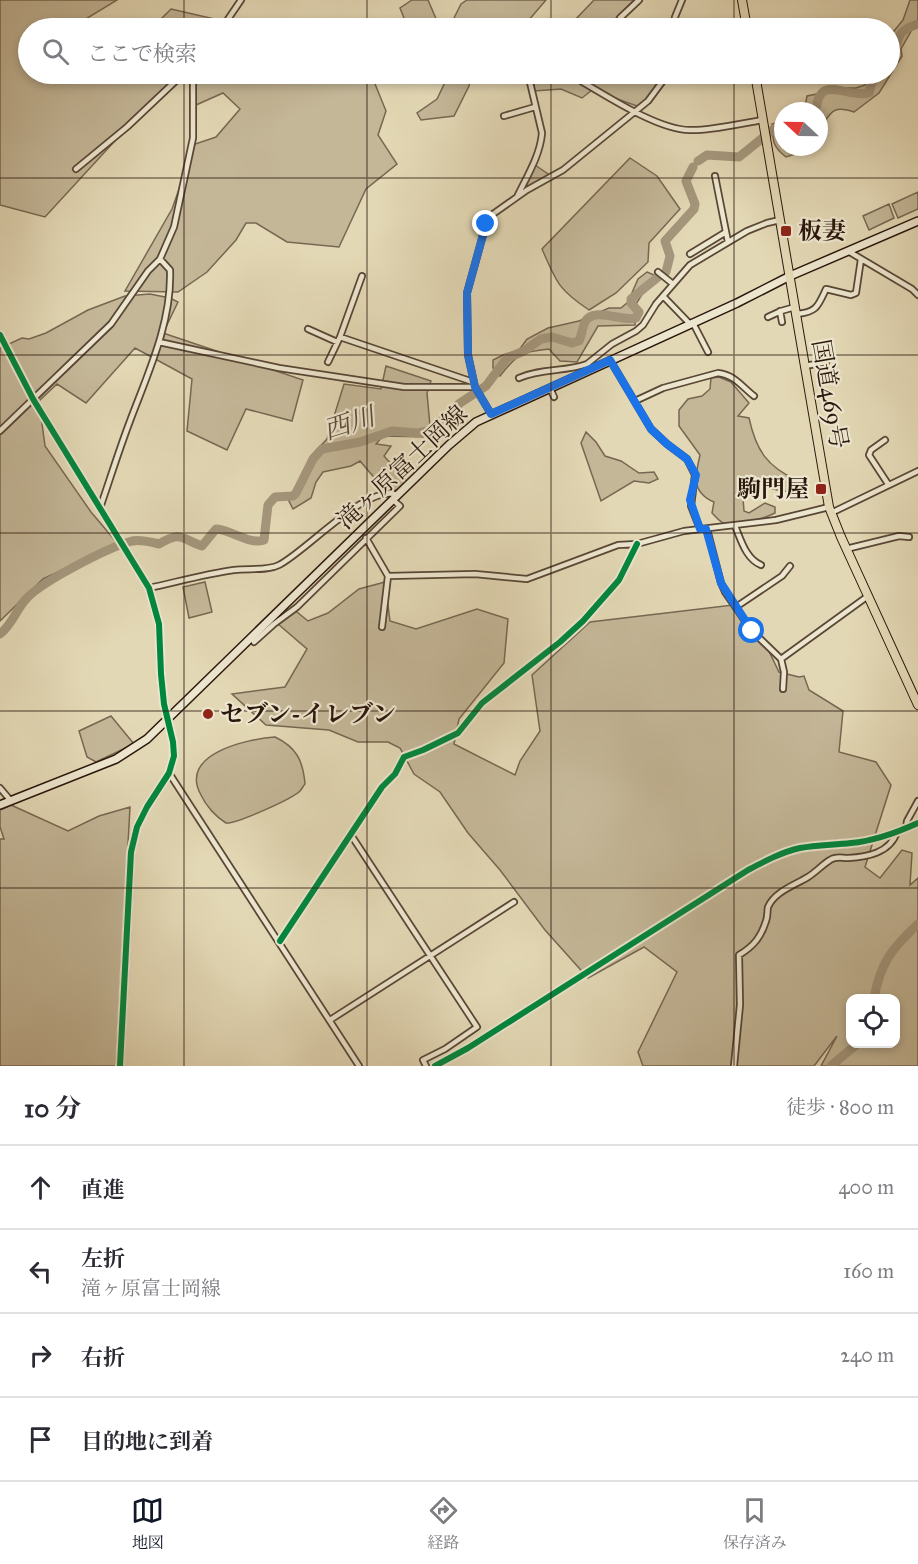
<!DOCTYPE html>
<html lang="ja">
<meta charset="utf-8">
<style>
:root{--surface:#fff;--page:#f7f7f7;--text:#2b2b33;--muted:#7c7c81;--line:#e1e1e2;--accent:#111827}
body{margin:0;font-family:"IM FELL Great Primer","Noto Serif JP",serif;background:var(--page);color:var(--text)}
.controls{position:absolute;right:18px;bottom:18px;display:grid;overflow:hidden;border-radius:12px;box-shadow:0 3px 9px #0003}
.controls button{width:54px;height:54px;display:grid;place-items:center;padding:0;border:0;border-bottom:2px solid var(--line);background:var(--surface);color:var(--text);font:30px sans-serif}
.compass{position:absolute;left:774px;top:102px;width:54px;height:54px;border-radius:50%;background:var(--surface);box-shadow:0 3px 9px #0003;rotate:292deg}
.stop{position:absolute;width:18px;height:18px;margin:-14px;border:4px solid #1a73e8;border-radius:50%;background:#fff}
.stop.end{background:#1a73e8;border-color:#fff;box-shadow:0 2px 6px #0008}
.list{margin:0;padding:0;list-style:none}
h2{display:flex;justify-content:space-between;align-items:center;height:78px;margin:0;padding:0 24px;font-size:26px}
h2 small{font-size:20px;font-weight:400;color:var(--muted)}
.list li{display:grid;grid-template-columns:39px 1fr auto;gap:18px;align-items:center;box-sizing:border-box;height:84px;padding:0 24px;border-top:2px solid var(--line)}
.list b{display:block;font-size:22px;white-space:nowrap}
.list p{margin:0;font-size:20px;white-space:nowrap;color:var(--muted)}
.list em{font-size:20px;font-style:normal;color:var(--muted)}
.icon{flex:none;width:33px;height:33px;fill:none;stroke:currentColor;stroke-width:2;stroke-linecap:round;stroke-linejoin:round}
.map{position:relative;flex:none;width:918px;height:1066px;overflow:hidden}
.search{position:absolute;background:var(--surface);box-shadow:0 3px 9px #0003;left:18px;right:18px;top:18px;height:66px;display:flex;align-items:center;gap:15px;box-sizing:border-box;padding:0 21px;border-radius:33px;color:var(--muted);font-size:22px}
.sheet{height:414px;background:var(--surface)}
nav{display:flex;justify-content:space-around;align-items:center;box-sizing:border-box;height:84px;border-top:2px solid var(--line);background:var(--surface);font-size:16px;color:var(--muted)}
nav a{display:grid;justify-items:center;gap:3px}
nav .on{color:var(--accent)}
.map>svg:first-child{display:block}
</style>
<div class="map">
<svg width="918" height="1066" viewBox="0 0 918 1066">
<rect width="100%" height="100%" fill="#e3d8b5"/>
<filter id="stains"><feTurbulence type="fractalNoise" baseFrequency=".00333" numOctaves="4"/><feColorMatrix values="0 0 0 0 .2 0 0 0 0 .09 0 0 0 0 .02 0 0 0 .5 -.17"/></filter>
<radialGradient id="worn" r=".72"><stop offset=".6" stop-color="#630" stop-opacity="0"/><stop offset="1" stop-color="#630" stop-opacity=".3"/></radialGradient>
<path fill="#c4b798" stroke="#776752" stroke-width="1.5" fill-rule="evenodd" d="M0,0H117L84,20L87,28H28V74H189L135,119L45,217L0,205Z
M412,0H428L440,28H408L400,8Z
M467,0H546L522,28H449L461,4Z
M594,0H634L606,28H556L572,23Z
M910,0H918V19L901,49L902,56L879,93L854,112C831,104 831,114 819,129V111H802L805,107L807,96L848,88H856L865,85L868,74H890V36L903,20Z
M171,9L219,20V28H152Z
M199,74H371L386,111L378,135L397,164L366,189L339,247L287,242L256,223H246L236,240L207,272L178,292L125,291L172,209L195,144L216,137L240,109L223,93L196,105V82Z
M448,74H471L469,86L454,116L421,120L417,113L437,99L448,76Z
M534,74H667L640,107L592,90L582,98L561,89L534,91Z
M783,121V147H804L798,153L786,157C772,146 773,141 772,124Z
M630,158L657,176L680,209L649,243L648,262L616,293L589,310C558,289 557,283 542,249Z
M535,165L551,176L520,193Z
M918,192V209L898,218L892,204Z
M889,204L894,218L869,230L863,216Z
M647,272L654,275L636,304L635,325L598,326L577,362L560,361L549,349C520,352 519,353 500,376L493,368V360L503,355L519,350L527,339L548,328L579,321L609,308H621L628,302L638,279Z
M150,294L170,298L178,302L163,333L303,380L292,421L246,409L227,450L187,431L192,379L135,348L86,403L57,384L39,401L45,446L91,512L118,544L43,579L0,621V348L22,338L29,339L46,333L88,310L125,296Z
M386,366L431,381L427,393L431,437L383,436L376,444L391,446L384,456L407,482L397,490L384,489L360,461L351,466L323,472L316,482L311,498L293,509L288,499L298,488L311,456L327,439L344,384L381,389Z
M719,377L731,382L749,403L738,416L749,418C756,450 767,467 797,480L798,490C777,495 766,483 746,485L743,498L744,511L749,513L765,503L775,507V513C763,519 736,527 723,523C719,521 716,517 712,513L714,502C691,492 695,476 700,455L679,426V410L688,399L702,396L710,389L711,378Z
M586,432L596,442L605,456L621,461L639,473L654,472L658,479L649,483L634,481L601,501L581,443Z
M205,582L212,612L189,618L183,587Z
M385,582L390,621L416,629L477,609L508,619L504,663L459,719L454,744L515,775L520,761L540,731L532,675L590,622L733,605L746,630L766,645L779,672L799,677L804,676L809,690L843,711L839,752L876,762L891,785L865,867L880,878L902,850L912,853L910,885L918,878V1066H821L837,1036L814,1066H643L638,1052L677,972L644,947L588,978L545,930L500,870L468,833L440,792L414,774L400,748L388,742H358L329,730L266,725L232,694L285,687L307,649L278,624L292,608L308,621L328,613L359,589ZM850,999H896V1044H850Z
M111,716L134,744L96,762L87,757L79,731Z
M275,737C296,747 303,760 305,784C303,786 302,789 300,791C292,799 236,824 226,823C216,817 206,806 201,795C178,754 247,739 275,737Z
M11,805L68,831L99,816L130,807L116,1066H0V839H4L0,827V810Z"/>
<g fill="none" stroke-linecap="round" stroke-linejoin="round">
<path stroke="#a4967c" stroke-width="9" d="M890,57C902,39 893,32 918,24
M816,111C819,72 846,99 869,93L874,74
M698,161L707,155L739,157L775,128L783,129
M666,272L670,256L665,241L694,209L695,204L686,181L693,167
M0,634C13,624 16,609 27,598C43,581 109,547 132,541C141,539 150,542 159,544C182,530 181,539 202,546L216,529C232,530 249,545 264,540L268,505L275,497L293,496L296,493L313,459L322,449L360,442L392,431L418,433L432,430L460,403L486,386L507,358L524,351L541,339L552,337L572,343L579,341C582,335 582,328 585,322C593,306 622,322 636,318L639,312L631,303V299L658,277
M874,999C880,963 892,948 918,924
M831,1066L857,1044"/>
<defs>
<path id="minor" d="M620,18L639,0
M222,28L241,0
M673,28L675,17L682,0
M569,74C599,91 656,130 690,130C710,131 742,123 763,120
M504,116L535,107
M76,169L127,127L183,74
M715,176L728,242
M517,197C527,176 540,156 542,133L528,74
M848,251L912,289L918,295
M690,254L726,232
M658,272L673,284
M663,296L690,324
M780,311L782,322
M797,314C817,312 818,306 826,289L851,295L856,293L861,259
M768,317L781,311L795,307
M693,323L708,352
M308,329L337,342
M340,337L362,276
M159,342L279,368L404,387H475
M610,360L651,429L667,444L687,459L695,475L691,506L700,529
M328,362L340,337L473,382
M805,366L826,362
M590,369L587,364L612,344L636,331L643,325L656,304L690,265L747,231L767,223L780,220
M519,378C541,368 565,372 587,364
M550,388L554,397
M635,401L663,388L718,373C735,375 742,387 754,396
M491,414L475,387L468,355L467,293L486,224L493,214L527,190L563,170L648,101L668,74
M0,431L111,324L148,271L160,259L174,227L193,138V74
M885,440L871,450L869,455L888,484
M100,508C110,479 119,450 130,421C148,373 172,322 170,270L160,259
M831,513L918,471
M735,526C741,540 746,559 761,565
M707,529L721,583L725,592L752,631L781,659L784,672L783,689
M366,538L388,576
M846,549L899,536L909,537
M149,588C177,582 205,574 234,570C248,568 267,571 279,565C307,551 368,482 398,495
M736,607L782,576L790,566
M382,627L388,576L475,574L527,579L618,545L637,544L684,531L776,520L829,507
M254,642L274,624L297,607L400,506L393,500
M781,659L868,596
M169,773L359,1066
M0,788L11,801
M906,828L907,821L918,801
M351,835L477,1027L445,1049L423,1060L426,1066
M280,941L382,787L395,774L404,757L423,750L458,733L482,703L560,642L583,621L619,580L637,544
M330,1020L514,902
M734,1066L740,1005L739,955C754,946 761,937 766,921C768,916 767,911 768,907C774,892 795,885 808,877C816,872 822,865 830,860C836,856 841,858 848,858C867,857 890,853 897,832"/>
<path id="tertiary" d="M0,335L33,399L149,588L159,624L161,674L164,704L173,742L174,756L169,773L147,807L137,827L131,852L120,1066
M435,1066L468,1048L748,870C765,861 782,852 800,848C817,845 834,845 851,843C875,841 896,833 918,823"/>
<path id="secondary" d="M0,805L116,759L147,739L449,445L476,422L737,303L790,276L918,221"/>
<path id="trunk" d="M742,0L747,28
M755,74L829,507L841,537L918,705"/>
</defs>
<use href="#minor" stroke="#584736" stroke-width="8"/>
<use href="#tertiary" stroke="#584736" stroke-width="9"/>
<use href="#secondary" stroke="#2a170c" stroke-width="10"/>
<use href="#trunk" stroke="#2a170c" stroke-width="10"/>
<use href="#minor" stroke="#ede6cf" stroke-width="4.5"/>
<use href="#tertiary" stroke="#ede6cf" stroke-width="6"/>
<use href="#secondary" stroke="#ede6cf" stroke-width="7"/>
<use href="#trunk" stroke="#e3d8b5" stroke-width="8"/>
<defs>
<path id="cycleway" d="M0,335L33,399L149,588L159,624L161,674L164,704L173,742L174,756L169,773L147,807L137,827L131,852L120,1066
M280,941L382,787L395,774L404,757L423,750L458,733L482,703L560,642L583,621L619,580L637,544
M435,1066L468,1048L748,870C765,861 782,852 800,848C817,845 834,845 851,843C875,841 896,833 918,823"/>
</defs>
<use href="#cycleway" stroke="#ede6cf" stroke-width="10"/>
<use href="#cycleway" stroke="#00873e" stroke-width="6"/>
</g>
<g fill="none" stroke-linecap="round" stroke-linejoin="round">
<path stroke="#1a73e8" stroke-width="8" d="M486,224L467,293L468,355L475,387L491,414L610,360L651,429L667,444L687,459L696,475L690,500L700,529H706L721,583L752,631"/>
</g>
<path fill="none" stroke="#2a170c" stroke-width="1.5" stroke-opacity="0.55" d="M184,0V28M367,0V28M551,0V28M734,0V28M184,74V1066M367,74V1066M551,74V1066M734,74V1066M0,178H918M0,355H918M0,533H918M0,711H918M0,888H918"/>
<g fill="#8f2418" stroke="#ede6cf" stroke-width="2">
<rect x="780" y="225" width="12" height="12" rx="3"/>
<rect x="815" y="483" width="12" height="12" rx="3"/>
<circle cx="208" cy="714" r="6"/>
</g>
<g text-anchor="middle" stroke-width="4.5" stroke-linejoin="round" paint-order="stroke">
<g font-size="24" font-weight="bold" fill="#2a170c" stroke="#ede6cf" text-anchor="start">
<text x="798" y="239">板妻</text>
<text x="809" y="497" text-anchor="end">駒門屋</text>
<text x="220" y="722">セブン-イレブン</text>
</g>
<g font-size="24" fill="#2a170c" stroke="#ede6cf">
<text transform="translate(830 394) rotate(80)" y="8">国道469号</text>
<text transform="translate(402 467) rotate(-43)" y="8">滝ヶ原富士岡線</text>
</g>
<g font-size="26" font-style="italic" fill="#5b4a39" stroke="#ede6cf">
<text transform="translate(349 423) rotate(-18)" y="9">西川</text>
</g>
</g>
<rect width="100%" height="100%" filter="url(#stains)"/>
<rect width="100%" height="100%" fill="url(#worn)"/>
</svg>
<div class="controls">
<button><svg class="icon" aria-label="locate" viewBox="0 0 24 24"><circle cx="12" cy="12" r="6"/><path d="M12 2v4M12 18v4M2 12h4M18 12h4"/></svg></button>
</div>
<svg class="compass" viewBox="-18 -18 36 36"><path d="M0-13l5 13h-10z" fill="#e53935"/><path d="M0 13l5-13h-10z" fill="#7c7c81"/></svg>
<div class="stop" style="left:752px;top:631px"></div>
<div class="stop end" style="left:486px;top:224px"></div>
<div class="search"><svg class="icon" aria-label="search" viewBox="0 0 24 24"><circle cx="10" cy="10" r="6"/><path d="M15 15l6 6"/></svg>ここで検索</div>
</div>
<section class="sheet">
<h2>10 分<small>徒歩 · 800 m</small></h2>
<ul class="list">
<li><svg class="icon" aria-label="ahead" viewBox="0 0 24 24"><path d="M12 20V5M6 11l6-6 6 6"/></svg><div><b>直進</b></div><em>400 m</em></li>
<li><svg class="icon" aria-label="left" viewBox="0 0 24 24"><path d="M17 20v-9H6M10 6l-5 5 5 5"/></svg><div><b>左折</b><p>滝ヶ原富士岡線</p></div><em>160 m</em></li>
<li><svg class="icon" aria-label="right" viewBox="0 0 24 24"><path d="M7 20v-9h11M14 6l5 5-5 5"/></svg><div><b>右折</b></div><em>240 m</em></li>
<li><svg class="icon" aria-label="arrive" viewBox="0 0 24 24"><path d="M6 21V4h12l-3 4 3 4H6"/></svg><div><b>目的地に到着</b></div></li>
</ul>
</section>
<nav>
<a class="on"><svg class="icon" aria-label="map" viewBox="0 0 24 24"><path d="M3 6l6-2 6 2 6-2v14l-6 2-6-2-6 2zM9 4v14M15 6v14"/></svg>地図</a>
<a><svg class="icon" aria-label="directions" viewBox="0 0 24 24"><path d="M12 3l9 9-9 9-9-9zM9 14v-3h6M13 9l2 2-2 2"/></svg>経路</a>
<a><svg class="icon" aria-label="saved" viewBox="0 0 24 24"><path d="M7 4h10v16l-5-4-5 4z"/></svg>保存済み</a>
</nav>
